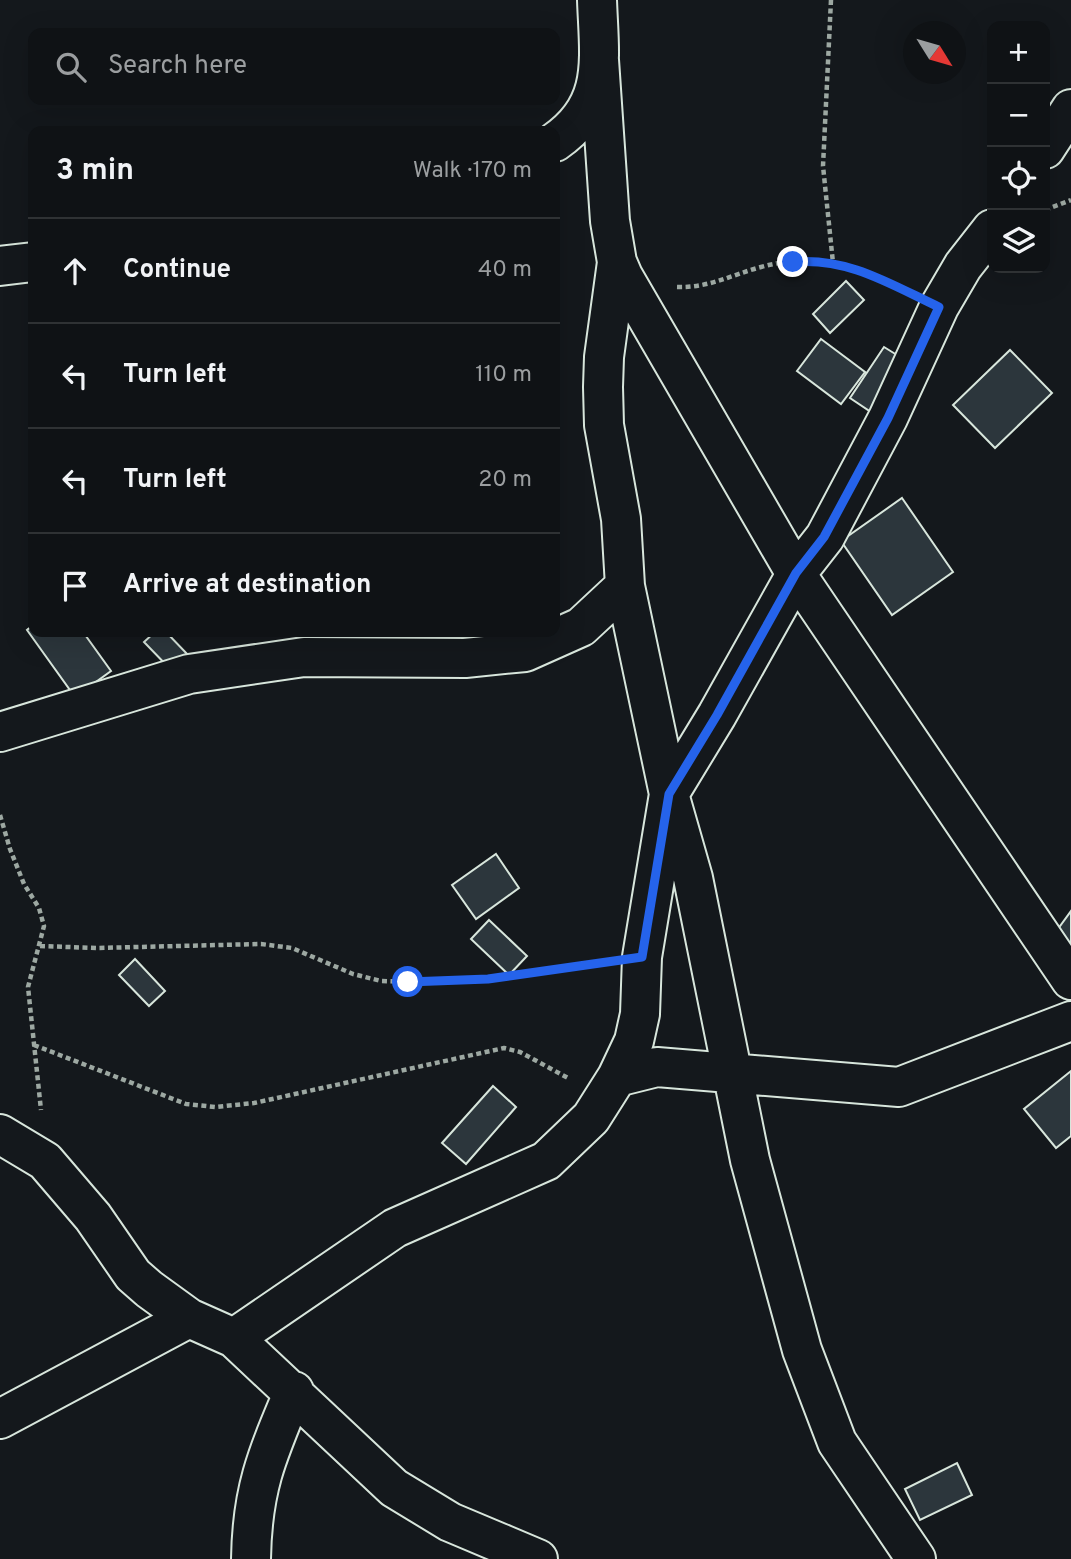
<!DOCTYPE html>
<meta charset="utf-8">
<style>
:root{--surface:#0f1215;--page:#181b1e;--text:#f1f3f6;--muted:#9b9ea0;--line:#2f3234}
body{margin:0;font-family:Overpass,sans-serif;background:var(--page);color:var(--text)}
.controls{position:absolute;right:21px;top:21px;display:grid;overflow:hidden;border-radius:14px;box-shadow:0 7px 28px #0002}
.controls button{width:63px;height:63px;display:grid;place-items:center;padding:0;border:0;border-bottom:2px solid var(--line);background:var(--surface);color:var(--text);font:35px sans-serif}
.compass{position:absolute;left:903px;top:21px;width:63px;height:63px;border-radius:50%;background:var(--surface);box-shadow:0 7px 28px #0002;rotate:127deg}
.stop{position:absolute;width:21px;height:21px;margin:-16px;border:5px solid #2563eb;border-radius:50%;background:#fff}
.stop.end{background:#2563eb;border-color:#fff;box-shadow:0 2px 7px #0008}
.list{margin:0;padding:0;list-style:none}
h2{display:flex;justify-content:space-between;align-items:center;height:91px;margin:0;padding:0 28px;font-size:30px}
h2 small{font-size:23px;font-weight:400;color:var(--muted)}
.list li{display:grid;grid-template-columns:46px 1fr auto;gap:21px;align-items:center;box-sizing:border-box;height:105px;padding:0 28px;border-top:2px solid var(--line)}
.list b{display:block;font-size:26px;white-space:nowrap}
.list em{font-size:23px;font-style:normal;color:var(--muted)}
.icon{flex:none;width:38px;height:38px;fill:none;stroke:currentColor;stroke-width:2;stroke-linecap:round;stroke-linejoin:round}
.map{position:relative;flex:none;width:1071px;height:1559px;overflow:hidden}
.search{position:absolute;background:var(--surface);box-shadow:0 7px 28px #0002;left:28px;top:28px;width:532px;height:77px;display:flex;align-items:center;gap:18px;box-sizing:border-box;padding:0 24px;border-radius:14px;color:var(--muted);font-size:26px}
.panel{position:absolute;background:var(--surface);box-shadow:0 7px 28px #0002;left:28px;top:126px;width:532px;height:511px;border-radius:14px}
.map>svg:first-child{display:block}
</style>
<div class="map">
<svg width="1071" height="1559" viewBox="0 0 1071 1559">
<rect width="100%" height="100%" fill="#14181c"/>
<path fill="#2c363c" stroke="#d8e6dc" stroke-width="2" d="M846,281L864,300L830,333L813,314Z
M821,339L865,372L841,404L797,371Z
M884,347L905,360L871,412L850,398Z
M1010,350L1052,393L995,448L953,405Z
M902,498L953,572L892,615L841,541Z
M33,625V632H83L111,671L75,697L27,630Z
M155,632H166L190,657L174,673L144,642Z
M496,854L519,888L476,919L452,885Z
M1071,911V945L1055,933Z
M489,920L527,956L509,975L471,939Z
M135,959L165,991L149,1006L119,975Z
M1071,1071V1136L1056,1148L1024,1109Z
M493,1086L516,1107L466,1164L442,1143Z
M957,1463L972,1495L920,1520L905,1489Z"/>
<g fill="none" stroke-linecap="round" stroke-linejoin="round">
<defs>
<path id="street" d="M599,60L610,221L617,262L623,276L796,574L1071,980
M555,142C609,105 599,58 597,0
M1045,149L1071,109
M617,262L604,357L603,387L604,425L621,519L625,586L669,794L693,878L750,1160L802,1350L837,1442L916,1559
M0,266L33,262
M0,732L189,674L304,657L465,658L525,652L581,627L625,586
M617,1077L657,1067L899,1087L1071,1021
M0,1134L45,1161L93,1217L133,1275L149,1289L189,1318L234,1338L394,1488L450,1522L538,1559
M234,1338L395,1228L546,1161L591,1118L617,1077L634,1041L640,1014L642,957L669,794L717,715L796,574L825,537L888,418L939,307L963,266L992,229
M0,1419L189,1318
M251,1559C252,1489 267,1455 294,1391"/>
</defs>
<use href="#street" stroke="#d8e6dc" stroke-width="42"/>
<path stroke="#9da8a2" stroke-width="4.5" stroke-dasharray="5 3.5" stroke-linecap="butt" d="M831,0L823,166L833,263
M1045,210L1071,200
M677,287C709,288 731,275 761,267C815,252 855,266 903,290
M0,815L10,849L24,884L39,908L44,926L28,987L41,1110
M40,946L96,948L261,944L292,948L353,974L381,981L408,982L488,979L602,963
M34,1045L186,1104L215,1107L254,1103L504,1048L520,1052L568,1078"/>
<use href="#street" stroke="#14181c" stroke-width="38"/>
</g>
<g fill="none" stroke-linecap="round" stroke-linejoin="round">
<path stroke="#2563eb" stroke-width="9" d="M408,982L488,979L642,957L669,794L717,715L796,573L824,537L888,418L939,307C890,284 848,257 793,262"/>
</g>
</svg>
<div class="controls">
<button>+</button>
<button>−</button>
<button><svg class="icon" aria-label="locate" viewBox="0 0 24 24"><circle cx="12" cy="12" r="6"/><path d="M12 2v4M12 18v4M2 12h4M18 12h4"/></svg></button>
<button><svg class="icon" aria-label="layers" viewBox="0 0 24 24"><path d="M12 4l9 5-9 5-9-5zM3 14l9 5 9-5"/></svg></button>
</div>
<svg class="compass" viewBox="-18 -18 36 36"><path d="M0-13l5 13h-10z" fill="#e53935"/><path d="M0 13l5-13h-10z" fill="#9b9ea0"/></svg>
<div class="stop" style="left:408px;top:982px"></div>
<div class="stop end" style="left:793px;top:262px"></div>
<div class="search"><svg class="icon" aria-label="search" viewBox="0 0 24 24"><circle cx="10" cy="10" r="6"/><path d="M15 15l6 6"/></svg>Search here</div>
<section class="panel">
<h2>3 min<small>Walk · 170 m</small></h2>
<ul class="list">
<li><svg class="icon" aria-label="ahead" viewBox="0 0 24 24"><path d="M12 20V5M6 11l6-6 6 6"/></svg><div><b>Continue</b></div><em>40 m</em></li>
<li><svg class="icon" aria-label="left" viewBox="0 0 24 24"><path d="M17 20v-9H6M10 6l-5 5 5 5"/></svg><div><b>Turn left</b></div><em>110 m</em></li>
<li><svg class="icon" aria-label="left" viewBox="0 0 24 24"><path d="M17 20v-9H6M10 6l-5 5 5 5"/></svg><div><b>Turn left</b></div><em>20 m</em></li>
<li><svg class="icon" aria-label="arrive" viewBox="0 0 24 24"><path d="M6 21V4h12l-3 4 3 4H6"/></svg><div><b>Arrive at destination</b></div></li>
</ul>
</section>
</div>
